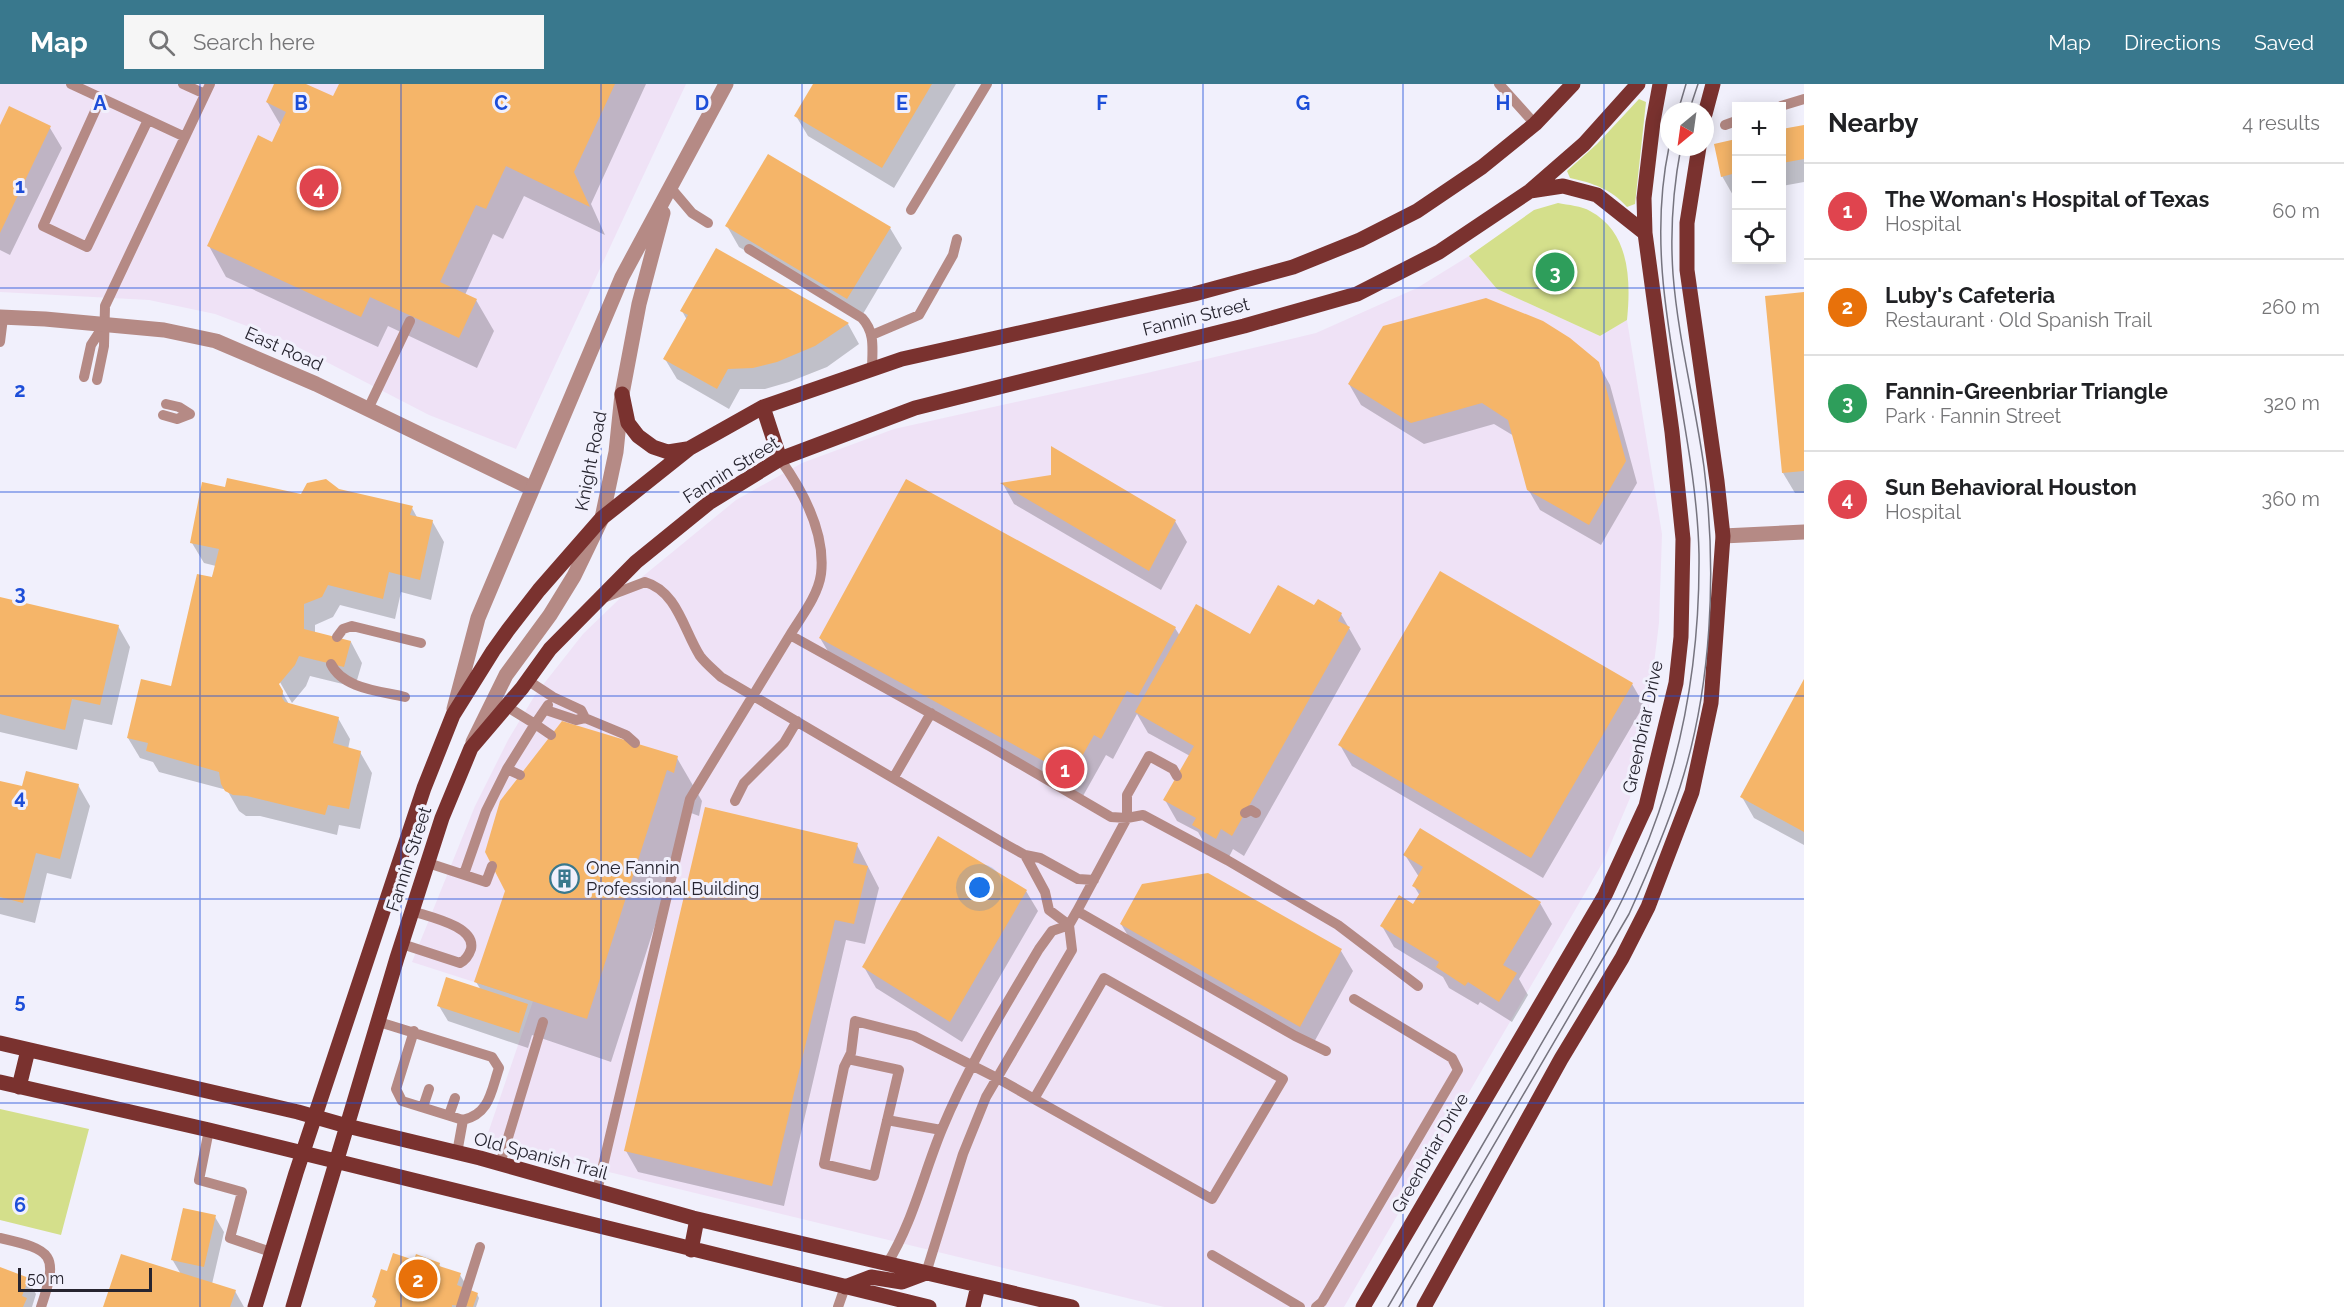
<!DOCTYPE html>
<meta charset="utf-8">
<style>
:root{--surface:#fff;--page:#f6f6f6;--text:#202124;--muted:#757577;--line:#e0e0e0;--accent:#39788d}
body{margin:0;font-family:Raleway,sans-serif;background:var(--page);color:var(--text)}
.controls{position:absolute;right:18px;top:18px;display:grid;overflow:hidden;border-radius:0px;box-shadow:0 3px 15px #0003}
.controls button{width:54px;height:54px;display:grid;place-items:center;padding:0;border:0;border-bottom:2px solid var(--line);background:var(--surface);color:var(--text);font:30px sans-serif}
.compass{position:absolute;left:1660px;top:18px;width:54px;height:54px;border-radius:50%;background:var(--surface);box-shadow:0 3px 15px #0003;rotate:209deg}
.scale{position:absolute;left:18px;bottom:15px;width:134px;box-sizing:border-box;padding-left:6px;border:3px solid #272530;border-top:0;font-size:16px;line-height:21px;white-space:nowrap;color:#272530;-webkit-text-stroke:4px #f1f0fc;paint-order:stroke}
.you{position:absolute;left:980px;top:804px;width:21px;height:21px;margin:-15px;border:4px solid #fff;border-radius:50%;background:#1a73e8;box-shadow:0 0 0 9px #1a73e833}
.badge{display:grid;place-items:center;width:39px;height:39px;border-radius:50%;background:var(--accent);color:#fff;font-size:20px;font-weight:700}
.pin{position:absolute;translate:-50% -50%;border:3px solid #fff;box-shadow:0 2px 6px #0006}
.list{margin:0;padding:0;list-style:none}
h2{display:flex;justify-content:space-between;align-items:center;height:78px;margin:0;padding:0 24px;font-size:26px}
h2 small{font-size:20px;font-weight:400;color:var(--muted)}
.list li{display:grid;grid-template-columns:39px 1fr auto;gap:18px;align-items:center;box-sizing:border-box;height:96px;padding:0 24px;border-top:2px solid var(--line)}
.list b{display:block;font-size:22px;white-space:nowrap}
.list p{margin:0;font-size:20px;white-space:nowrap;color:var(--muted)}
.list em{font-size:20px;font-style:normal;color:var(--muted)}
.icon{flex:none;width:33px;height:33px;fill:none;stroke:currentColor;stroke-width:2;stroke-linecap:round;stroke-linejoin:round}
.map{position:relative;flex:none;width:1804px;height:1223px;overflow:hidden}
header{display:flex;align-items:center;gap:36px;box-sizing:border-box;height:84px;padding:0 30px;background:var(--accent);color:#fff}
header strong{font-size:28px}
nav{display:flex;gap:33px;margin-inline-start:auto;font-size:21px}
.search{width:420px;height:54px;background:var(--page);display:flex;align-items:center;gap:15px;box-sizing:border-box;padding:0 21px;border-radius:0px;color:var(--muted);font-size:22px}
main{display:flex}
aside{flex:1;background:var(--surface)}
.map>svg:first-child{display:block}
</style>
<header>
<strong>Map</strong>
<div class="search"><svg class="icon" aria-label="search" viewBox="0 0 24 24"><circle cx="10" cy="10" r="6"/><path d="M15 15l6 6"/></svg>Search here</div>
<nav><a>Map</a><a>Directions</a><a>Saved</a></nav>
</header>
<main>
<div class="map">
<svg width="1804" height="1223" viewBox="0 0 1804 1223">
<rect width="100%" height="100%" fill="#f1f0fc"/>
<path fill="#efe2f6" d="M0,0H686L516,365L429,331L286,257L215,230L149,216L0,208Z
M1469,172L1497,205L1600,252L1627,236L1662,450L1659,539L1648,629L1630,714L1603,778L1344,1223H1164L485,1058L533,917L412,878L475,722L508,656L535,611L583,550L642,493L736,416L802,379L894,345L1147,289L1316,249L1417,204Z"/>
<path fill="#d4df8b" d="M1639,15L1646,18L1635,120L1627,123C1611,105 1593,99 1570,94L1567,87L1597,60Z
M1558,119C1568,121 1582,122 1590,127C1630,148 1631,197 1627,236L1600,252L1497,205L1469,172L1534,126Z
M0,1025L89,1045L61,1151L0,1136Z"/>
<path fill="#0003" d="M276,0H303L334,14L341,0H646L591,120L605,151L524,112L503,155L493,150L465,211L476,216L494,247L477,284L388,242L378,263L226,193L209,162L273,60L281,42L267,18Z
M815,0H956L894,104L808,52L796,32Z
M1804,42V98L1782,102V47Z
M0,44H50L62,64L10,171L0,166Z
M1736,57V112L1734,113L1722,92L1716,61Z
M727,142L890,144L902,164L860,235L739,163Z
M716,166L848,240L859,260L827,283L789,298L765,305H740L729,325L677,295L665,275L687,236L682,227Z
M1804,210V409H1795L1783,389Z
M1598,279L1610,301L1637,399L1601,461L1540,426L1528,405L1514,352L1494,340L1424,360L1361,321L1349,300Z
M1003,400L1175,437L1187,458L1161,506L1014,420Z
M226,405L301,412L338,406L412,424L418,435L432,437L444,458L431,516L401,508L395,535L340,521L333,533L315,541V550L351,558L362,579L355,603L310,592L306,602L292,619L277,593L274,594L290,622L338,634L350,655L348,665L360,668L372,689L360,745L339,741L337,751L260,732H246L239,727L227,706L159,688L153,678L140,674L128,654L172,604L216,482L204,479L192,459Z
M0,514L118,542L130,563L112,641L84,635L77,666L0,648Z
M1315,523L1341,530L1361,565L1244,772L1233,765L1228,775L1206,762L1198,748L1177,737L1165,716L1190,672L1148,649L1137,630L1113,675L1106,671L1083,712L832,574L820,554L1175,544L1180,552H1250Z
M1804,598V761L1754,734L1742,713Z
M1632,600L1644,621L1543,794L1352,682L1340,661Z
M677,674L702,717L699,732L691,729L611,978L532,951L528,964L448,937L439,922L481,906L476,898Z
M0,699L23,704L78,701L90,722L71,795L47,789L35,839L0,830Z
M1421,746L1540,819L1552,840L1519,895L1528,911L1512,938L1480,918L1478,921L1449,904L1443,893L1394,863L1382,842L1414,822L1420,812L1414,802L1419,793L1405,771Z
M857,761L879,804L865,860L846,856L784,1122L638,1088L626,1067Z
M1207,791L1341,867L1353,887L1312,962L1133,860L1121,840Z
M1026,807L1038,827L962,958L876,904L864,883Z
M215,1133L224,1148L212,1200L235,1207L244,1223H105L182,1192L172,1175Z
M415,1178L439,1180L441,1184L460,1191L470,1207L477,1210L479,1214L476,1223H376L377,1219L373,1213L387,1189Z
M0,1185L27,1195L36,1210L32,1223H0Z"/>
<path fill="#f5b569" d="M274,0H306L333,12L339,0H615L574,88L590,123L506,82L486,125L476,121L440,198L477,215L459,254L370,213L361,233L207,162L258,51L272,58L286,28L266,18Z
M813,0H932L882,84L794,32Z
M9,22L51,42L0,149V41Z
M1804,41V75L1782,79V45Z
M1736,55V89L1721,93L1714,60Z
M768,70L891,143L847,215L725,142Z
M716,164L849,239L815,262L777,278L753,284L728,285L717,305L663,275L688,231L680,227Z
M1804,208V387L1782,389L1765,212Z
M1486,214L1543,237L1570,254L1599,278L1626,377L1589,441L1527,406L1508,336L1482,319L1411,339L1348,300L1383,242Z
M1051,362L1176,436L1149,487L1000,399L1051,391Z
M227,394L301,410L307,399L326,395L339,405L413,422L410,431L433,436L420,496L389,488L383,515L328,501L322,513L304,520V545L351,557L344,583L299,572L295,581L279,600L283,607L282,614L285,618L339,633L333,659L361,667L349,725L328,721L325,731L247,712L233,711L225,707L221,700L219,688L146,667L148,659L127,654L141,595L171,602L197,490L212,493L219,465L190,459L202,398L225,403Z
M906,395L1176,543L1138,612L1127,607L1101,655L1094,651L1071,692L819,554Z
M1440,487L1633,599L1531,774L1338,661Z
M1278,501L1314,521L1318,515L1342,529L1338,537L1350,543L1232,752L1221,745L1216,755L1192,741L1196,734L1163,716L1194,662L1135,628L1196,520L1250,550Z
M0,513L119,541L100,621L72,615L65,646L0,630Z
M1804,595V748L1740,713Z
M562,637L678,672L674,689L667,686L587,935L474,898L505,807L485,768L500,717Z
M26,687L79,700L60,775L36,769L23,819L0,813V697L22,702Z
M705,723L858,759L853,779L868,782L854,840L835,836L772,1102L624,1067Z
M1420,744L1541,818L1503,881L1517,889L1499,918L1468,898L1465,902L1436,883L1439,878L1380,842L1399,811L1413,820L1421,807L1412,802L1423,783L1403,771Z
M938,752L1027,806L950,938L862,883Z
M1208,789L1342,865L1300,943L1120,840L1142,800Z
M446,893L528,920L519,949L437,922Z
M183,1124L216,1131L204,1183L171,1176Z
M393,1169L414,1176L416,1170L440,1179L439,1182L461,1189L457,1201L478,1209L473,1223L452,1221V1223H374L377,1215L372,1213L381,1185L387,1187Z
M121,1170L236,1206L230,1223H103Z
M0,1183L29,1194L22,1212L27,1214L23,1223H0Z"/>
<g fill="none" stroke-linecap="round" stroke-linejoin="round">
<path stroke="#b58a85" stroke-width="10" d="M71,0L185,53
M183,0L205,10
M1499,0L1535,40
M101,14L43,142L87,163L148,36
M1781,22L1804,15
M1725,41L1736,37
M670,103L692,129L708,139
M911,126L987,0
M749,165L862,234C876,249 872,267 872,286
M872,251L919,231L953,171L957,155
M0,258L3,234
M84,293L91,261L104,241
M97,296L104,262L105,222L210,0
M166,320L179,323L190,330
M368,325L410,237
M163,331L177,335L190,330
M780,375C803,407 826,448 821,490C818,512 801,533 790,551L991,663L1111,733L1127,734L1143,731L1227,776L1338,841L1418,902
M603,514L645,498C677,507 684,547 700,572C706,580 714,586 721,593L1007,761L1025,771L1040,774L1078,795L1094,796
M337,553L343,545L352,542L421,559
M331,580C343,605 381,607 405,613
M527,596L553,613L581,626L585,634
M548,621L535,640L551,651
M546,626L576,636L585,634L626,651L635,659
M507,685L520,691
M1177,692L1173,685L1149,672L1127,711V734L1077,827L1295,952L1326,967
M894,693L931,629
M735,717L744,699L784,659L797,637
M1245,729L1251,726L1256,729
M1025,771L1045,808L1049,826L1069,841
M428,779L486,798L492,782
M464,790L486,727L507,685L535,640L506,622
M402,860L460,879C466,876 469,871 471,865C476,842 429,833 412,827
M379,938L492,973L499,984C491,1007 490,1030 463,1036L457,1069
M414,947L396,1005L402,1017L463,1036
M848,975L899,986L874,1092L824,1080L844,983L851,969L855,937L914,952L997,994L1212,1115L1283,995L1104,894L1034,1015
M423,1023L429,1005
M449,1031L455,1014
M887,1036L941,1046
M209,1046L199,1096L242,1108L230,1154L271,1168
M500,1080L543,938
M597,1107L690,715L790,551
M0,1154C53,1166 59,1170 41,1223
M1212,1171L1300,1223
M887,1180C913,1138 923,1091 942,1045C968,982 1004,924 1039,865L1052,847L1069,841
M926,1189L963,1070L986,1013L1072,866L1069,841L1077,827
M461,1223L480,1163
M838,1223L845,1203
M1316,1223L1322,1218L1458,986L1452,974L1354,915"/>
<path stroke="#b58a85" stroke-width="15" d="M0,233L45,235L164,246L216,257L316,300L531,404
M1723,452L1804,448"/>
<path stroke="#b58a85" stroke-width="15" d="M454,625L478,534L622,193L726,0
M473,658L506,591L550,531L574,492L602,434L616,368L622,310L639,220L663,129"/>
<path stroke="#7a322f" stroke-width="15" d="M1705,30L1713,0
M1530,107L1563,102L1597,111L1645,149
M622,310L628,339L638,352L653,363L668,368L687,365
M763,323L780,375
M0,959L298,1028L347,1042L480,1074L693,1134L1072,1223
M0,998L209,1046L929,1223
M19,1003L28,966
M691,1166L697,1135
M845,1203L871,1193L902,1198L926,1189
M255,1223L296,1089L424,704L453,631L493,567L508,546L539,506L602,434L690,364L763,323L902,275L1194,210L1293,183L1360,156L1417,127L1482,83L1535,40L1573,0
M293,1223L397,874L442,734L471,664L522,604L550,565L636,478L710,418L780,375L915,324L1244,242L1357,210L1439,168L1530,107L1584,60L1638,0
M973,1223L978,1202
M1363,1223L1605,811L1646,722L1676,599L1681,553L1683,455L1672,348L1645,149L1644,114L1653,38L1660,0
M1424,1223L1561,975L1622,874L1648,823L1692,708L1711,619L1723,452L1717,397L1687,186V139L1699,63"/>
<path stroke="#76747f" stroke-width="1.5" d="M1678,27L1686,0
M1689,27L1698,0
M1388,1223C1436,1141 1484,1058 1532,976C1569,911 1610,848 1639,779C1682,680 1700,578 1699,470C1696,333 1640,201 1669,63
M1399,1223L1629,830C1648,788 1666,746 1680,703C1712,603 1717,487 1704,383C1695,318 1678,255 1673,190C1670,147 1673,105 1681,63"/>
</g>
<path fill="none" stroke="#1d4ed8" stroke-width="1.5" stroke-opacity="0.55" d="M200,0V1223M401,0V1223M601,0V1223M802,0V1223M1002,0V1223M1203,0V1223M1403,0V1223M1604,0V1223M0,204H1804M0,408H1804M0,612H1804M0,815H1804M0,1019H1804"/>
<defs>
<symbol id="building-ring" viewBox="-11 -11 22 22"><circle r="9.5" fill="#f1f0fc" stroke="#39788d" stroke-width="1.5"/><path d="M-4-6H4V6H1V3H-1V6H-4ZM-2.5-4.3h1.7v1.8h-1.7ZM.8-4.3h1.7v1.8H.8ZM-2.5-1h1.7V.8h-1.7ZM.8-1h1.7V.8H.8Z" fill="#39788d"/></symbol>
</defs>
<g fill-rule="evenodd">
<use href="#building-ring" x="548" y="778" width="33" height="33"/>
</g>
<g text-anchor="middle" stroke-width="6" stroke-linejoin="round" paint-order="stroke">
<g font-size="18" fill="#272530" stroke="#f1f0fc">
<text transform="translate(1196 233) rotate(-14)" y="6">Fannin Street</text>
<text transform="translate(284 265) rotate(24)" y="6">East Road</text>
<text transform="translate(591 377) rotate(-79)" y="6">Knight Road</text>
<text transform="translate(731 386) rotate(-32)" y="6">Fannin Street</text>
<text transform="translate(1643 643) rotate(-78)" y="6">Greenbriar Drive</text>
<text transform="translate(409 775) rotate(-72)" y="6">Fannin Street</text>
<text transform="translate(1430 1069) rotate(-60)" y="6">Greenbriar Drive</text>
<text transform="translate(541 1072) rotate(15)" y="6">Old Spanish Trail</text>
</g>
<g font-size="18" fill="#272530" stroke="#f1f0fc" text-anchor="start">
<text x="586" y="790">One Fannin<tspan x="586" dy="21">Professional Building</tspan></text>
</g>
</g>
<g font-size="20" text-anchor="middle" font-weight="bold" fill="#1d4ed8" stroke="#f1f0fc" stroke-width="6" stroke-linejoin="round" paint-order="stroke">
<text x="100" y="26">A</text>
<text x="301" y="26">B</text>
<text x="501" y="26">C</text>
<text x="702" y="26">D</text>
<text x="902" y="26">E</text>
<text x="1102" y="26">F</text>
<text x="1303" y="26">G</text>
<text x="1503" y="26">H</text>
<text x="20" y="109">1</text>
<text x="20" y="313">2</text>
<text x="20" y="516">3</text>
<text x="20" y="720">4</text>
<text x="20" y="924">5</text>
<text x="20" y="1128">6</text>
</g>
</svg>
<div class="controls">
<button>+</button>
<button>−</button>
<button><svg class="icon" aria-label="locate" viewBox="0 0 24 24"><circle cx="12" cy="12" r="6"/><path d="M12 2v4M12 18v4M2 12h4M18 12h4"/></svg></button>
</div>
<svg class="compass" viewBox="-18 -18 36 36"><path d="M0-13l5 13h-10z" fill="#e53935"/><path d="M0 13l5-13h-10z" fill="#757577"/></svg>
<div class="scale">50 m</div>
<div class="you"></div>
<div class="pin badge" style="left:1065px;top:685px;background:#e0444e">1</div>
<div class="pin badge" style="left:418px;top:1195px;background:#e8710a">2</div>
<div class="pin badge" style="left:1555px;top:188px;background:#2e9e5b">3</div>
<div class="pin badge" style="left:319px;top:104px;background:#e0444e">4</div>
</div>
<aside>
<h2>Nearby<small>4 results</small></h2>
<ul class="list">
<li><span class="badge" style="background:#e0444e">1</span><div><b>The Woman's Hospital of Texas</b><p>Hospital</p></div><em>60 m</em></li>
<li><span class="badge" style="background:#e8710a">2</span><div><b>Luby's Cafeteria</b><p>Restaurant · Old Spanish Trail</p></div><em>260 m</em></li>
<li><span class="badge" style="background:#2e9e5b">3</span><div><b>Fannin-Greenbriar Triangle</b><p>Park · Fannin Street</p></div><em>320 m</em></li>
<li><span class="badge" style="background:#e0444e">4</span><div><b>Sun Behavioral Houston</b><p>Hospital</p></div><em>360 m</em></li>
</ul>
</aside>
</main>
